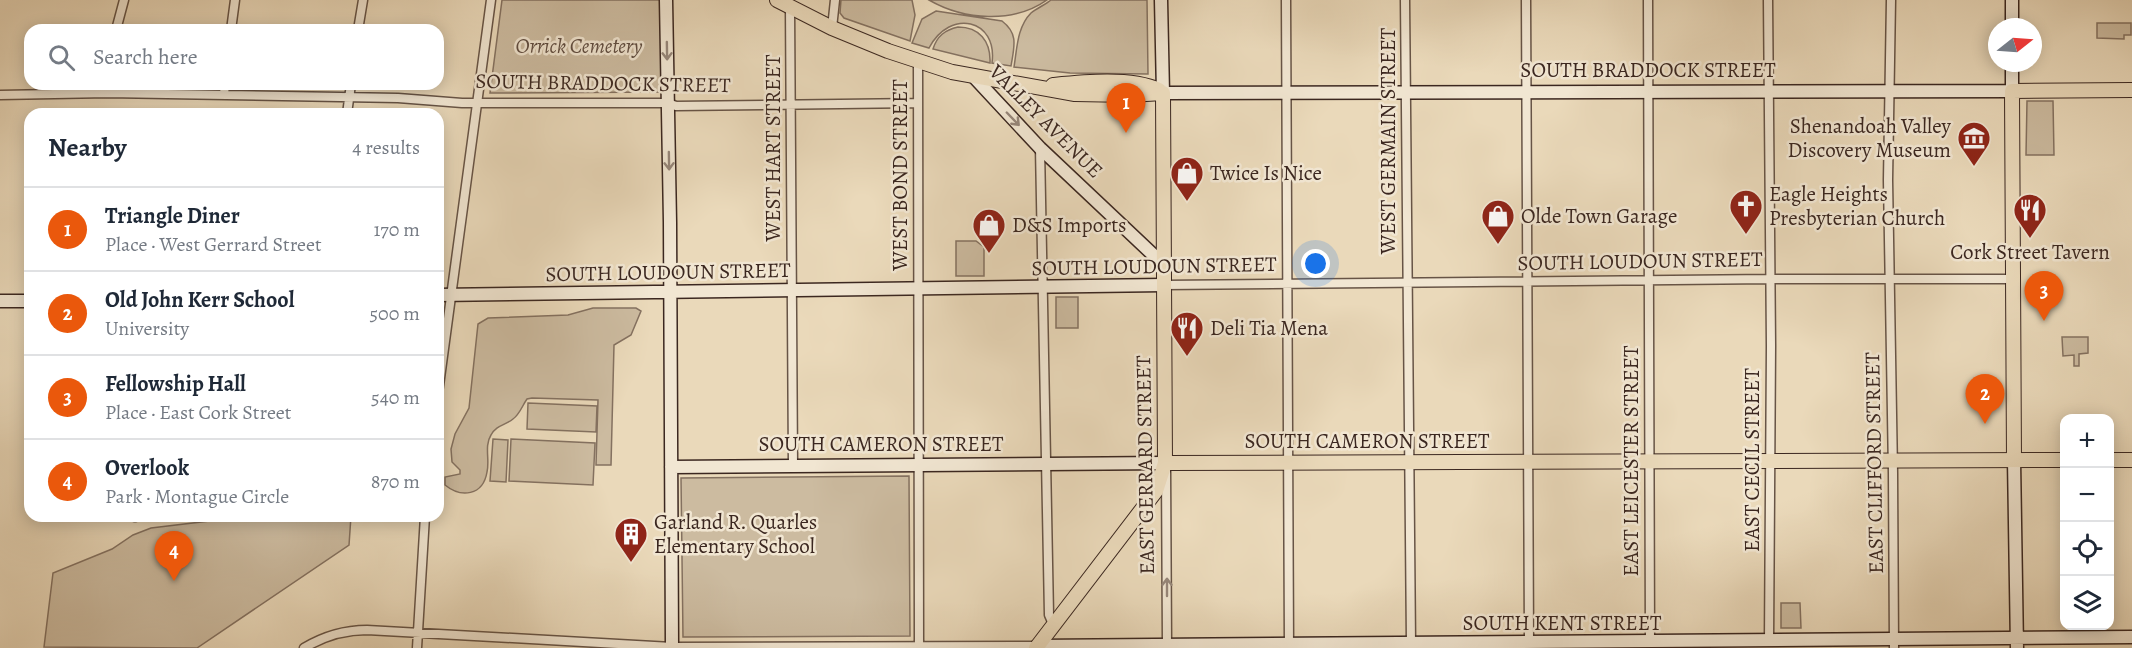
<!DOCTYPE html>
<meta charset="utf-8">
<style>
:root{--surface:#fff;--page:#f6f6f7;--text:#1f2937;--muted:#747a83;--line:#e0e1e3;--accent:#ea580c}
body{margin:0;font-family:Alegreya,serif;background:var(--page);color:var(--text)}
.controls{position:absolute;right:18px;bottom:18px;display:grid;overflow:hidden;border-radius:12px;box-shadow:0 3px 15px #0003}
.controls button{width:54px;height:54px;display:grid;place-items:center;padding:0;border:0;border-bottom:2px solid var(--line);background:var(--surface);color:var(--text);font:30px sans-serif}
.compass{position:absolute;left:1988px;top:18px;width:54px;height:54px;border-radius:50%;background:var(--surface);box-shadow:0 3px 15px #0003;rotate:73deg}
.you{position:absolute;left:1316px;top:264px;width:21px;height:21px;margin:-15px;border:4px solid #fff;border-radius:50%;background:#1a73e8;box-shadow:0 0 0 9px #1a73e833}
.badge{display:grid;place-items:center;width:39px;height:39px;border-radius:50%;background:var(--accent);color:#fff;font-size:20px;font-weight:700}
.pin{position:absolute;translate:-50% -50px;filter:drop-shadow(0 2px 3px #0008)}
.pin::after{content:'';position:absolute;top:32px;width:21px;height:18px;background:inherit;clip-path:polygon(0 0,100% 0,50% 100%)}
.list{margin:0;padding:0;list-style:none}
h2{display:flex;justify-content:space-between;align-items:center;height:78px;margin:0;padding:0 24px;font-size:26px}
h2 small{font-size:20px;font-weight:400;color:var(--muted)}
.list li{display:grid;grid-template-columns:39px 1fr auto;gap:18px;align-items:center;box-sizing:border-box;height:84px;padding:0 24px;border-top:2px solid var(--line)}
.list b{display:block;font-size:22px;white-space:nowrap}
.list p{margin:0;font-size:20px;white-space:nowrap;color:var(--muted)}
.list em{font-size:20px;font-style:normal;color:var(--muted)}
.icon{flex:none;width:33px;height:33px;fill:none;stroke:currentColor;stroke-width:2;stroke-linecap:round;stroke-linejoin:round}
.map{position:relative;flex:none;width:2132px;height:648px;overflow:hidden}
.search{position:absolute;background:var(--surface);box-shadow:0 3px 15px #0003;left:24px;top:24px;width:420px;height:66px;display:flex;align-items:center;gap:15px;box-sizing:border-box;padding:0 21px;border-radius:18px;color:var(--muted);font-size:22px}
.panel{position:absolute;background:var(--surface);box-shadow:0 3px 15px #0003;left:24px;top:108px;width:420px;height:414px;border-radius:18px}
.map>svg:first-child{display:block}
</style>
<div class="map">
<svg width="2132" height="648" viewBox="0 0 2132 648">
<rect width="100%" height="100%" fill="#ead9ba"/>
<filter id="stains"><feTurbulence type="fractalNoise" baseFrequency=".00333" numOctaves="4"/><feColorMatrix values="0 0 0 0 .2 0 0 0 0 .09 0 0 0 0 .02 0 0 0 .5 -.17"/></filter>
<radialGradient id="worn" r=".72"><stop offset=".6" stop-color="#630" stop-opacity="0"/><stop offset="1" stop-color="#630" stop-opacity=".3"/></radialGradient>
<path fill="#ccbba0" stroke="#847160" stroke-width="1.5" d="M502,0H662L663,92L490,93Z
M841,0H912L915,15L910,41L844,18L840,13Z
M929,0H1047C1013,24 964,20 929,0Z
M1051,0H1147L1148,74L1070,73L1014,67C1017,49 1017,27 1031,13C1037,8 1045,5 1051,0Z
M936,11L1002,21C1019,34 1014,47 1011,66L992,63C998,19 950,8 929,48L912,43L922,19Z
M2097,23H2131V35H2124V39L2097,38Z
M958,27C979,27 991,41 990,63L933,49C937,36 945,30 958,27Z
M2027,101H2053L2054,155H2026Z
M956,241H976L984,247V276H956Z
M1056,297H1078V328H1056Z
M593,308H636L641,311L631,335L614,345L611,465H596L598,400L532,398L527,399C522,406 520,414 513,419C506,425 496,425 491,435C484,446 490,460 487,472C483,496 461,498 445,485V477L460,474V470L452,462L451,449L455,434L469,408L478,324L488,318L568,315Z
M2062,337H2088V353L2079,354V366H2074V355L2063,356Z
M528,403L597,406L596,432L527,429Z
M493,439L508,440L506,482L490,481Z
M511,439L595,443L593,485L509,481Z
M909,476L910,636L683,637L681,478Z
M208,516H351L349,545L197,648L44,647L53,573L112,549L133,535L151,528L209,521Z
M1781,603H1800L1801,628H1781Z"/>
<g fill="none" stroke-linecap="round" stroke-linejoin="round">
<defs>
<path id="street" d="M1286,0L1289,648
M1405,0L1411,643
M1526,0L1529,642
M1648,0L1650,642
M1768,0L1771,346L1769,641
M1891,0L1888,180L1893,473L1894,648
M790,7L793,466
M832,28L835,0
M116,30L124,0
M231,30L235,0
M358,30L363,0
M918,62L919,647
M108,93L109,84
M0,95L108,93L398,98L462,103H668L676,106L918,103
M224,95L225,84
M347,114L351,84
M1040,148L1049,615L1053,624
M1164,285L1771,279H2014
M438,393L491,0
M1166,469L1167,645
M135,516V517
M304,648C324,636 344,630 367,630L672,647L1037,646
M417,648L425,516"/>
<path id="secondary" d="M666,0L670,222L672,648
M1161,0L1163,93L2012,91V63
M2012,0V27
M973,76L1040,148L1164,265
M438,295L1164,285
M0,301H30
M2014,460L2017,648
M671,467L1165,463
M1037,646L2132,637"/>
<path id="primary" d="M777,0L832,28L888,51L952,72L1075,94L1129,95L1163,93
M1053,85C1083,82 1131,77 1159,90
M2014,460L2012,91L2132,90
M2110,460H2132
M1165,463L2064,460
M1036,648L1156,491L1165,463L1163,93"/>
</defs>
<use href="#street" stroke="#675446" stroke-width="11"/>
<use href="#secondary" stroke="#3b2720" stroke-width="15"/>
<use href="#primary" stroke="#3b2720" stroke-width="16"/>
<use href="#street" stroke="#f1e6d2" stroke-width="8"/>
<use href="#secondary" stroke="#f1e6d2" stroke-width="12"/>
<use href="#primary" stroke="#ead9ba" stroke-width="14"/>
</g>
<defs><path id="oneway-shaft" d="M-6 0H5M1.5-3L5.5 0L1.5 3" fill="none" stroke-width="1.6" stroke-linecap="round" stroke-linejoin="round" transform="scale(1.5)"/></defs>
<g stroke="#968679">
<use href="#oneway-shaft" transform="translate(667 51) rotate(89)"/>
<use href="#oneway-shaft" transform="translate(1013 119) rotate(46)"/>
<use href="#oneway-shaft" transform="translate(669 161) rotate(89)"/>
<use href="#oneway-shaft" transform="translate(1167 587) rotate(-90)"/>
</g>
<defs>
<symbol id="museum-pin" viewBox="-11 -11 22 30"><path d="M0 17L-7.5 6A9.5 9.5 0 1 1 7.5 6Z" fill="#8f2418" stroke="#f1e6d2"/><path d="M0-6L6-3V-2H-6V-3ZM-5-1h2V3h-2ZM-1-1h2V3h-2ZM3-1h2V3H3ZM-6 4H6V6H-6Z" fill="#fff"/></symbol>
<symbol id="shop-pin" viewBox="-11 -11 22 30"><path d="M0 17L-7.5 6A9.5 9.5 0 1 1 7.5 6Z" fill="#8f2418" stroke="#f1e6d2"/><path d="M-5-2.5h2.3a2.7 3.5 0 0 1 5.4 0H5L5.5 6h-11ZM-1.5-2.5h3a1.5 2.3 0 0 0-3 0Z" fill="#fff"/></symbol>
<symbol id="church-pin" viewBox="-11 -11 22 30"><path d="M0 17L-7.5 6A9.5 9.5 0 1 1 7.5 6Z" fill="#8f2418" stroke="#f1e6d2"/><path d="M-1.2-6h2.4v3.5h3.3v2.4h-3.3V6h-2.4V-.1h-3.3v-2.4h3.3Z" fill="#fff"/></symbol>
<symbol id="restaurant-pin" viewBox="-11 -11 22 30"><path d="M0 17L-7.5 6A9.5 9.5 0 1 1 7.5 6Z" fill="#8f2418" stroke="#f1e6d2"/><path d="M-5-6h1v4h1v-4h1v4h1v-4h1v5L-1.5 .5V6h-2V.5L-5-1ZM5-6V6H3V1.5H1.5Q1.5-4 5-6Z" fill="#fff"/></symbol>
<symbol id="building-pin" viewBox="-11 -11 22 30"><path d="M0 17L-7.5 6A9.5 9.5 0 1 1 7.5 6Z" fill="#8f2418" stroke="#f1e6d2"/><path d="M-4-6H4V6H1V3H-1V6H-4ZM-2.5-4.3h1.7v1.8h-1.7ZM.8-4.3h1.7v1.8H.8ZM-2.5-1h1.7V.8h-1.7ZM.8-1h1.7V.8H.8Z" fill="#fff"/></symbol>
</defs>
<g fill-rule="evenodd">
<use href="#museum-pin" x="1955" y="119" width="38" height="52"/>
<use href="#shop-pin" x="1168" y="154" width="38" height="52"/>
<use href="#church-pin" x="1727" y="187" width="38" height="52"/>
<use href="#restaurant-pin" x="2011" y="191" width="38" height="52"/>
<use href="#shop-pin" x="1479" y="197" width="38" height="52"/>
<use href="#shop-pin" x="970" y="206" width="38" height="52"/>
<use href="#restaurant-pin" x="1168" y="309" width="38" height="52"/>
<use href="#building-pin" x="612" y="515" width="38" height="52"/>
</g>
<g text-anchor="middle" stroke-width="5" stroke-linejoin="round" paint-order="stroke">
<g font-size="21" font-style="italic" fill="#5f4c40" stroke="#f1e6d2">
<text x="579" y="53">Orrick Cemetery</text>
</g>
<g font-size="21" fill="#3b2720" stroke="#f1e6d2">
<text x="1648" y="77">SOUTH BRADDOCK STREET</text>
<text transform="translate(603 83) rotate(1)" y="7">SOUTH BRADDOCK STREET</text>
<text transform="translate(1046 121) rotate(45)" y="7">VALLEY AVENUE</text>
<text transform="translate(1388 141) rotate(-90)" y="7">WEST GERMAIN STREET</text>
<text transform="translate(773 148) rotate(-90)" y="7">WEST HART STREET</text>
<text transform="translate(900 175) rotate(-90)" y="7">WEST BOND STREET</text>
<text transform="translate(1640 261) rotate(-1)" y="7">SOUTH LOUDOUN STREET</text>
<text transform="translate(1154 266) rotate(-1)" y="7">SOUTH LOUDOUN STREET</text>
<text transform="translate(668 272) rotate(-1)" y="7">SOUTH LOUDOUN STREET</text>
<text x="1367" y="448">SOUTH CAMERON STREET</text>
<text x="881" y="451">SOUTH CAMERON STREET</text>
<text transform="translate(1752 460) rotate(-90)" y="7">EAST CECIL STREET</text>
<text transform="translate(1631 461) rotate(-90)" y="7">EAST LEICESTER STREET</text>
<text transform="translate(1874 463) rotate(-91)" y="7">EAST CLIFFORD STREET</text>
<text transform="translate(1145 465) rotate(-91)" y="7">EAST GERRARD STREET</text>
<text x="1562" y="630">SOUTH KENT STREET</text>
</g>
<g font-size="21" fill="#3b2720" stroke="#f1e6d2" text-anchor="start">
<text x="1951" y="133" text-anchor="end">Shenandoah Valley<tspan x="1951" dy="24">Discovery Museum</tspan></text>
<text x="1210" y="180">Twice Is Nice</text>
<text x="1769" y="201">Eagle Heights<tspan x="1769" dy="24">Presbyterian Church</tspan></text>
<text x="1521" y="223">Olde Town Garage</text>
<text x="1012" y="232">D&amp;S Imports</text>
<text x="2030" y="259" text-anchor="middle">Cork Street Tavern</text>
<text x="1210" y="335">Deli Tia Mena</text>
<text x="654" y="529">Garland R. Quarles<tspan x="654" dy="24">Elementary School</tspan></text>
</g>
</g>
<rect width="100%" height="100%" filter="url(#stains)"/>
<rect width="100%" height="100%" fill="url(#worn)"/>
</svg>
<div class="controls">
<button>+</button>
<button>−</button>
<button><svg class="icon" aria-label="locate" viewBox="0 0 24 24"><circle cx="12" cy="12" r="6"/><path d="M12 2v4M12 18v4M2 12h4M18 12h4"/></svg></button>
<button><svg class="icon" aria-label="layers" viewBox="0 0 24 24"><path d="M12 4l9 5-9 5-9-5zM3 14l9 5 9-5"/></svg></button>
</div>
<svg class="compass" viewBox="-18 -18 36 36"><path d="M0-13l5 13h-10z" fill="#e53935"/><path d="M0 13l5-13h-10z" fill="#747a83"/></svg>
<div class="you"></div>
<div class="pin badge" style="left:1126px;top:133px">1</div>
<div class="pin badge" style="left:1985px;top:424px">2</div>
<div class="pin badge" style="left:2044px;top:321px">3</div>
<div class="pin badge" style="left:174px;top:581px">4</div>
<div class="search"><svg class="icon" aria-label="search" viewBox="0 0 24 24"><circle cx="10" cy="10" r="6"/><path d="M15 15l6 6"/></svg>Search here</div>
<section class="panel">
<h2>Nearby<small>4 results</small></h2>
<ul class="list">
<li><span class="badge">1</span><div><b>Triangle Diner</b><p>Place · West Gerrard Street</p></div><em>170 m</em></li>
<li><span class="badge">2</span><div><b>Old John Kerr School</b><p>University</p></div><em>500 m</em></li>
<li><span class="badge">3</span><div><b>Fellowship Hall</b><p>Place · East Cork Street</p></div><em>540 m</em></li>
<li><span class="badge">4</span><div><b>Overlook</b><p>Park · Montague Circle</p></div><em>870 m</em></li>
</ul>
</section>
</div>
